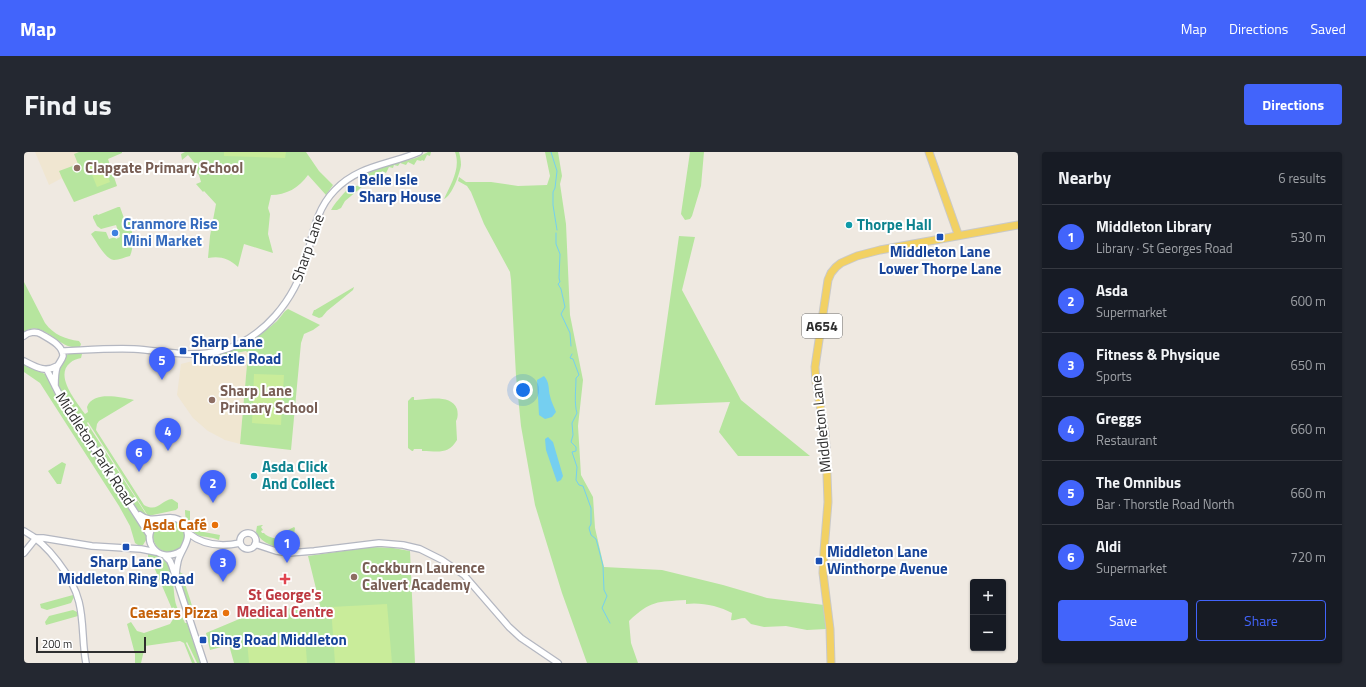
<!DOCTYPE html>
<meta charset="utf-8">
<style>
:root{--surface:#171b24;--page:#242831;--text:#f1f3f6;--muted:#9ea1a6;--line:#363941;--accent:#4264fb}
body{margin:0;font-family:"Titillium Web",sans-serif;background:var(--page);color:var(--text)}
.controls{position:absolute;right:12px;bottom:12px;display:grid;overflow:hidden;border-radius:4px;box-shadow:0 1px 3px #0004}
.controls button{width:36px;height:36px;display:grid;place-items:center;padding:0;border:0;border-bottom:1px solid var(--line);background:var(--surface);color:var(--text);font:20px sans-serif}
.scale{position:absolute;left:12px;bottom:10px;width:110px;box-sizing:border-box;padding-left:4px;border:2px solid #2e2e2e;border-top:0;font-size:11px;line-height:14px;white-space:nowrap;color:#2e2e2e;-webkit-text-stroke:3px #fff;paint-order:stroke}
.you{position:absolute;left:499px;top:238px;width:14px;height:14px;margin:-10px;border:3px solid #fff;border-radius:50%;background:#1a73e8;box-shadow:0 0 0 6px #1a73e833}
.badge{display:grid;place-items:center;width:26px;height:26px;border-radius:50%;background:var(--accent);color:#fff;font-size:13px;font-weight:700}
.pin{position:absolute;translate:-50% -33px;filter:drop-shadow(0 1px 2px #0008)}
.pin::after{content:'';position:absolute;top:21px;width:14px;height:12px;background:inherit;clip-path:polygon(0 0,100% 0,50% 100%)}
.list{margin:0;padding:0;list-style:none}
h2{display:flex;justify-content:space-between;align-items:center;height:52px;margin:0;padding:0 16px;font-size:17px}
h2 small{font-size:13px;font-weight:400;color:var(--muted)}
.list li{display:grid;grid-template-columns:26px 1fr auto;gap:12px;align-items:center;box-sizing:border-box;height:64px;padding:0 16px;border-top:1px solid var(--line)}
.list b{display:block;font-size:15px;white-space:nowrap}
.list p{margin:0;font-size:13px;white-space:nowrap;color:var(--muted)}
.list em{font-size:13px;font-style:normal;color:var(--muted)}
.actions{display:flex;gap:8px;padding:12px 16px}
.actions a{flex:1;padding:9px 0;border:1px solid var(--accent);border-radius:4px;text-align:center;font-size:14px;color:var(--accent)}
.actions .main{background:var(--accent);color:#fff}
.map{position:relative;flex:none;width:994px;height:511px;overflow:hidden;border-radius:4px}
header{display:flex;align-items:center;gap:24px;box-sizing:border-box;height:56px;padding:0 20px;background:var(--accent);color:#fff}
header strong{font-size:19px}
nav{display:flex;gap:22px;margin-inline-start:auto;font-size:14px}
.intro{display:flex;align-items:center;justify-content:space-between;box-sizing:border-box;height:96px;padding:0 24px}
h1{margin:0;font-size:28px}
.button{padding:10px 18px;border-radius:4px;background:var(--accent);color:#fff;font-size:14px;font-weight:700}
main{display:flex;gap:24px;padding:0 24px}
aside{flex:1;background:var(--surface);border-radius:4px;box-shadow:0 1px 3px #0004}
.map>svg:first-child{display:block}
</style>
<header>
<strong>Map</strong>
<nav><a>Map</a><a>Directions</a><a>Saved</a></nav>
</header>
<div class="intro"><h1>Find us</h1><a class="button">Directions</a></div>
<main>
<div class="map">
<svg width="994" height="511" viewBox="0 0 994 511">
<rect width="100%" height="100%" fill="#efe9e1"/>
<path fill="#f0e6d1" d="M11,0H92L84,7L93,34L50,50L38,26L25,33Z
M223,199L224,201L216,292L201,288L184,279L169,266L153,243L157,212L184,205V206Z"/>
<path fill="#b6e59e" d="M55,0H98V1L84,7L93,34L50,50L38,26L35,19L54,12L50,2Z
M161,0H282L295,19L309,33L302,43L284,23C275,36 262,43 247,43L244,56L246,62L244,82L249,101L220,92L214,115C204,106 196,104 184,106L186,84L192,52L180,39L179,40L172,32L177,30L175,23L171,19L174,15L164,3L158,8L157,2Z
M404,0H407L406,4L403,3L400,9L398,8L397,9L393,8L390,13L384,10L382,13L376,11L374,14L370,13L369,16L365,15L362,21L358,19L355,24L352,23L350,28L346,27L342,35L339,34L321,49L317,56L313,58H307C311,51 318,43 324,37C332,31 337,38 342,25L340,23L343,19L392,6Z
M431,0H435C436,4 437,8 437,13C436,21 428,44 420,47C427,32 437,16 431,0Z
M521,0H534L538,24L536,32L542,72L546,163L559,228L554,274L557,323L569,345L571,376L580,415L638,418L699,433L743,446L800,453L802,477L783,478L762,474L740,475L727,472L721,466C715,466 712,469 707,468L708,461C695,454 677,450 662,452V448C633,450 627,448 605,469L607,491L614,511H563L538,441L511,353L497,274L492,224L487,128L486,120L460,72L447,40L443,34L434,29L435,25L442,30H467L494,34L523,33L526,24Z
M666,0H680L677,34L668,64L666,67L661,68L657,62Z
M94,55H96L101,69L106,68C108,80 111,92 106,104C101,105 95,108 90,108C82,108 72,89 67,82L71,79L82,80L85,87L91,85L92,87L96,85L92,73L77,77L73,74L69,66V64L73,62L74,63Z
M655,84L671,85L658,138L717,248L786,304H714L695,280L706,250L631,253Z
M0,130L21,171C30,183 41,187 55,189L57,192L56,195C35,200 20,166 0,180Z
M330,135L329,138L303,159L298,165L295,166L288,163L290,158H291Z
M264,157L296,173L289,178L280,182L277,191L267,298L216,292L224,201L222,199L192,205V203C215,197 235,185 253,169C257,165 259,160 264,157Z
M56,200L58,202L57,206C53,207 49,208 46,211C30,224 53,250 61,262L64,260L63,255C69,239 95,245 110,248L75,269L73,272L72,278L120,353C134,361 137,348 148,347L154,351V356L152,358L124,364L64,270L63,271L124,365L115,362L36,239C31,229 34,210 43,203C47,200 51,201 56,200Z
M0,212L25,224L122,383V388L119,393H114L111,391L106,374L95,354L16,231L0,220Z
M388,245H390V248C401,248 427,241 433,257C434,261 434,266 432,269L433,288C424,303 414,299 398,299V297H390L389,299H388L384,296V249Z
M38,310L42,312L37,332H33L24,319Z
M161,358L166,359V369L170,374L169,378L196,383L195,388C181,382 173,389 165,373C162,368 161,365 161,358Z
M129 384a16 16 0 1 1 32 0a16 16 0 1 1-32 0Z
M238,373H239L237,375L239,378L237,379L238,381H240C243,385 254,388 259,386L264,378L270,375L271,376L268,396C255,397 238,393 232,380L233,374Z
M347,395L369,396L386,399L391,511H210L205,493L186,498L182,481L232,460L239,456L297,457L284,404Z
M124,401C151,404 148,426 151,448C152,456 158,464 161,471H163L178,511H173L163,490L162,491L171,511H168L160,491L156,489L121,494L117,511H111V502L103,472L107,470L113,479L120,481L146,472L151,464L127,408L124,407Z
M154,419L159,422C161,436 168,449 170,463L168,464L156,432Z
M49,443L50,445L47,451L23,458L17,456L16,452Z
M49,458L53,460L54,464L22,473L21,470L25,464Z"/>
<path fill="#c9ec9a" d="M200,0H262L261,6L200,4Z
M78,10L86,30L73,35L65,15Z
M230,222L260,223L257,273L228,271Z
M363,452L368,511H311L307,455Z
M281,483L283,511H225L223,488Z"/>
<path fill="#75cff0" d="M520,224C526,231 524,236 526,244C527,249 530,255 532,260L528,265L521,267L515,263L513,228Z
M524,285L529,290L539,324L537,328L533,330L522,298L521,287Z"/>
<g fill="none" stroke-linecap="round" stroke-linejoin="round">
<path stroke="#75cff0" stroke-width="1" d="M527,0L533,19L531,36L529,40V53L533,78
M532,81V92L536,102L535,126L536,130L534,132L537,137L541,155L537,162L546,181L547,194
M548,202L546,206L549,207L555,223L552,226C552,236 550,252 553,261L548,271L549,283L547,290L552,295V299L548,300L553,315L552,328L555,333L559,334L567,356V372L565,376L567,383L572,387L575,398L579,414L580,438L583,444L578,456L586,471"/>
<defs>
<path id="minor" d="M0,184C4,180 12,179 17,182C25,187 39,193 39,204C38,208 35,211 33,215C31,221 31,228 31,234
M38,199C62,198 86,196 110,197C139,199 166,206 195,199C240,188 271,147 283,104C289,80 293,56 311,38C335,13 365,13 395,0
M0,209C12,215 21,221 33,214
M23,218L36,244L125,382
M116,363C130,375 150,356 161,374C169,387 157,397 154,409C153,414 152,419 152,424
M135,368C113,385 133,414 157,399
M0,379C23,391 49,425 55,450C60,470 58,491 62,511
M216 389a8 8 0 1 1 16 0a8 8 0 1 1-16 0Z
M164,381C179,393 198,395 216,391
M12,386H19L68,394L117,397L132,400
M231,392L252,399L265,401L290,399L355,391L379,393L396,397L418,408L440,423L485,475L497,486L534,511
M0,401L12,386
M141,404L146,409L148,414L180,511"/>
<path id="major" d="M905,0L934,82
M807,511L806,477L799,421L800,399L804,350L802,295L801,281L792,230L791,215L804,128L807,121L812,115L817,111L833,104L856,98L994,73"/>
</defs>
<use href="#minor" stroke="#b4b7c1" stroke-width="8"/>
<use href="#major" stroke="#c9c9c9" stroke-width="9"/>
<use href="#minor" stroke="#fff" stroke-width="5.5"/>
<use href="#major" stroke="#f2d163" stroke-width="7"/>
</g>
<g fill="#8d6e63" stroke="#fff" stroke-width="1.5">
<circle cx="53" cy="16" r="4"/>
<circle cx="188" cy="248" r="4"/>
<circle cx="330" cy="425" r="4"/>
</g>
<g fill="#1a4fb4" stroke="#fff" stroke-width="1.5">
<rect x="323" y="33" width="8" height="8" rx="2"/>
<rect x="912" y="81" width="8" height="8" rx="2"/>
<rect x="155" y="195" width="8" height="8" rx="2"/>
<rect x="98" y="391" width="8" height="8" rx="2"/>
<rect x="791" y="405" width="8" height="8" rx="2"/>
<rect x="175" y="484" width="8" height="8" rx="2"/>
</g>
<g fill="#0f9aa8" stroke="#fff" stroke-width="1.5">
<circle cx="825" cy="73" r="4"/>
<circle cx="230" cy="324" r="4"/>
</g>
<circle fill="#3f7fe0" stroke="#fff" stroke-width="1.5" cx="91" cy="81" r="4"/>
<g fill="#e8710a" stroke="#fff" stroke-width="1.5">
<circle cx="191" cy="373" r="4"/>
<circle cx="202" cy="461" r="4"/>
</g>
<path fill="#e0444e" stroke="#fff" stroke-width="1.5" d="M259 421h4v4h4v4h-4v4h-4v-4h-4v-4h4z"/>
<g text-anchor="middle" stroke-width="4" stroke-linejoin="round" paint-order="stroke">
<rect fill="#fff" stroke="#6d6d6d" stroke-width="1" x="778" y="162" width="40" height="24" rx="3"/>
<g font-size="14" font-weight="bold" fill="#2e2e2e">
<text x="798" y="179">A654</text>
</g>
<g font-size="15" font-weight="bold" fill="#785e54" stroke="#fff" text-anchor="start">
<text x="61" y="21">Clapgate Primary School</text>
<text x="196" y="244">Sharp Lane<tspan x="196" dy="17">Primary School</tspan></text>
<text x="338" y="421">Cockburn Laurence<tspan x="338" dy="17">Calvert Academy</tspan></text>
</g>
<g font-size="15" font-weight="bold" fill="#164399" stroke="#fff" text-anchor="start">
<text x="335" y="33">Belle Isle<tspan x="335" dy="17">Sharp House</tspan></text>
<text x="916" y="105" text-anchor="middle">Middleton Lane<tspan x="916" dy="17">Lower Thorpe Lane</tspan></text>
<text x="167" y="195">Sharp Lane<tspan x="167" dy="17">Throstle Road</tspan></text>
<text x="803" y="405">Middleton Lane<tspan x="803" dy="17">Winthorpe Avenue</tspan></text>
<text x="102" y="415" text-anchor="middle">Sharp Lane<tspan x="102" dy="17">Middleton Ring Road</tspan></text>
<text x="187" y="493">Ring Road Middleton</text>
</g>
<g font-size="15" font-weight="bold" fill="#366cbe" stroke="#fff" text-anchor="start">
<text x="99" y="77">Cranmore Rise<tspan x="99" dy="17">Mini Market</tspan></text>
</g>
<g font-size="15" font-weight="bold" fill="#0d838f" stroke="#fff" text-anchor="start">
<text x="833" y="78">Thorpe Hall</text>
<text x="238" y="320">Asda Click<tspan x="238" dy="17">And Collect</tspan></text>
</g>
<g font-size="15" fill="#2e2e2e" stroke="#fff">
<text transform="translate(284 96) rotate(-71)" y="5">Sharp Lane</text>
<text transform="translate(797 272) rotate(-96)" y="5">Middleton Lane</text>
<text transform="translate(71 297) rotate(57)" y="5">Middleton Park Road</text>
</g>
<g font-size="15" font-weight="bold" fill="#c56008" stroke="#fff" text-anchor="end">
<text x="183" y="378">Asda Café</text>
<text x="194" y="466">Caesars Pizza</text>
</g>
<g font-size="15" font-weight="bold" fill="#be3a42" stroke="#fff">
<text x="261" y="448">St George's<tspan x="261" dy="17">Medical Centre</tspan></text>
</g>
</g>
</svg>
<div class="controls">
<button>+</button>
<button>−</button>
</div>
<div class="scale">200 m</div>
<div class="you"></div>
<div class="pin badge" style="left:263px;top:411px">1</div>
<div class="pin badge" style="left:189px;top:351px">2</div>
<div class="pin badge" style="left:199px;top:430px">3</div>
<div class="pin badge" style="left:144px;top:299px">4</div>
<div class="pin badge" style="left:138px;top:228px">5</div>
<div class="pin badge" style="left:115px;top:320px">6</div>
</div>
<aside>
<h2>Nearby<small>6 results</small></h2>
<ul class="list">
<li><span class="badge">1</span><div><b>Middleton Library</b><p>Library · St Georges Road</p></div><em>530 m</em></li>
<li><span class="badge">2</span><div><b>Asda</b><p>Supermarket</p></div><em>600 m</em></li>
<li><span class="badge">3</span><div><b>Fitness &amp; Physique</b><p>Sports</p></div><em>650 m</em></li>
<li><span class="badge">4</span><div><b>Greggs</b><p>Restaurant</p></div><em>660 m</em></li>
<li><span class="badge">5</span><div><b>The Omnibus</b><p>Bar · Thorstle Road North</p></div><em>660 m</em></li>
<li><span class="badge">6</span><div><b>Aldi</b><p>Supermarket</p></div><em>720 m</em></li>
</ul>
<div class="actions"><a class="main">Save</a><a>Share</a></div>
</aside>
</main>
